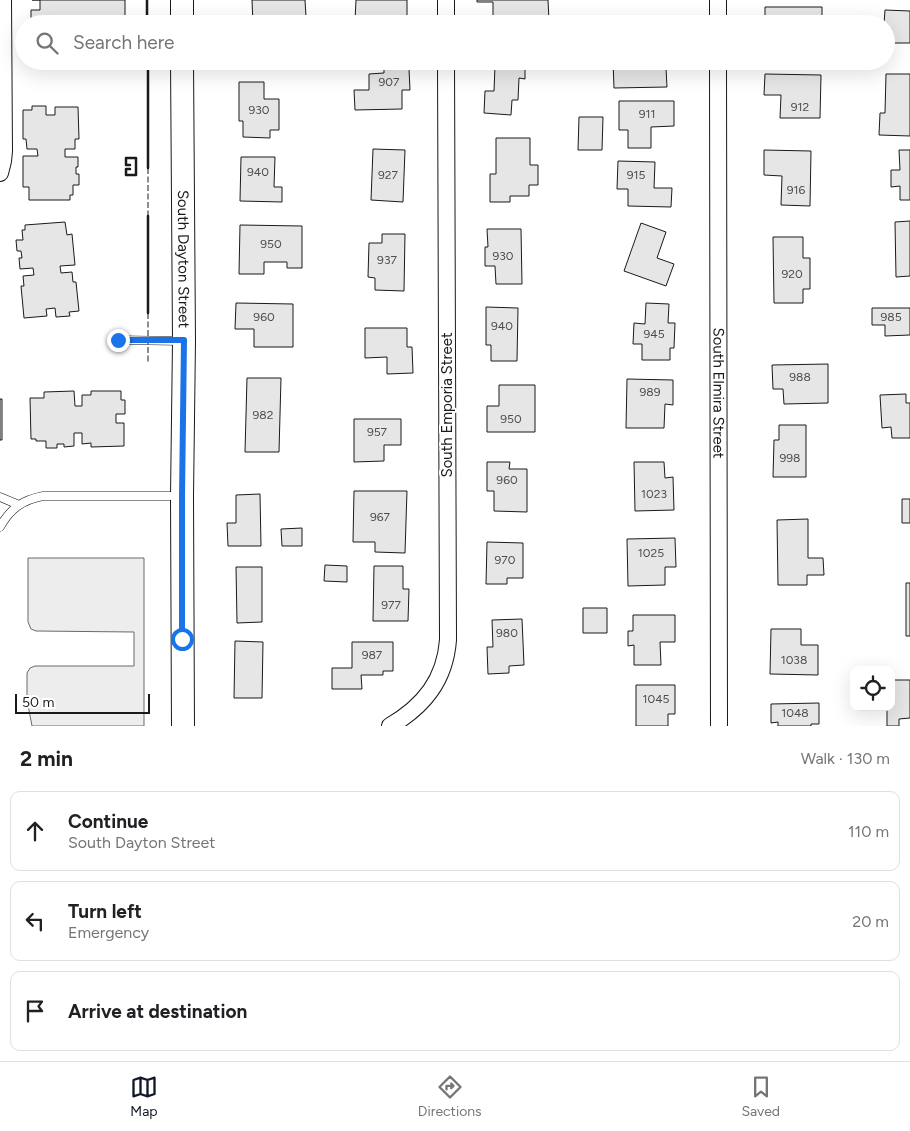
<!DOCTYPE html>
<meta charset="utf-8">
<style>
:root{--surface:#fff;--page:#f2f2f2;--text:#202124;--muted:#757577;--line:#e0e0e0;--accent:#111827}
body{margin:0;font-family:Figtree,sans-serif;background:var(--page);color:var(--text)}
.controls{position:absolute;right:15px;bottom:15px;display:grid;overflow:hidden;border-radius:10px;box-shadow:0 5px 20px #0002}
.controls button{width:45px;height:45px;display:grid;place-items:center;padding:0;border:0;border-bottom:1px solid var(--line);background:var(--surface);color:var(--text);font:25px sans-serif}
.scale{position:absolute;left:15px;bottom:12px;width:135px;box-sizing:border-box;padding-left:5px;border:2px solid #1a1a1a;border-top:0;font-size:14px;line-height:18px;white-space:nowrap;color:#1a1a1a;-webkit-text-stroke:4px #fff;paint-order:stroke}
.stop{position:absolute;width:15px;height:15px;margin:-11px;border:4px solid #1a73e8;border-radius:50%;background:#fff}
.stop.end{background:#1a73e8;border-color:#fff;box-shadow:0 1px 5px #0008}
.list{margin:0;padding:0;list-style:none}
h2{display:flex;justify-content:space-between;align-items:center;height:65px;margin:0;padding:0 20px;font-size:21px}
h2 small{font-size:16px;font-weight:400;color:var(--muted)}
.list li{display:grid;grid-template-columns:32px 1fr auto;gap:15px;align-items:center;box-sizing:border-box;height:80px;margin:0 10px 10px;padding:0 10px;border:1px solid var(--line);border-radius:10px}
.list b{display:block;font-size:19px;white-space:nowrap}
.list p{margin:0;font-size:16px;white-space:nowrap;color:var(--muted)}
.list em{font-size:16px;font-style:normal;color:var(--muted)}
.icon{flex:none;width:28px;height:28px;fill:none;stroke:currentColor;stroke-width:2;stroke-linecap:round;stroke-linejoin:round}
.map{position:relative;flex:none;width:910px;height:726px;overflow:hidden}
.search{position:absolute;background:var(--surface);box-shadow:0 5px 20px #0002;left:15px;right:15px;top:15px;height:55px;display:flex;align-items:center;gap:12px;box-sizing:border-box;padding:0 18px;border-radius:28px;color:var(--muted);font-size:19px}
.sheet{height:335px;background:var(--surface)}
nav{display:flex;justify-content:space-around;align-items:center;box-sizing:border-box;height:70px;border-top:1px solid var(--line);background:var(--surface);font-size:14px;color:var(--muted)}
nav a{display:grid;justify-items:center;gap:2px}
nav .on{color:var(--accent)}
.map>svg:first-child{display:block}
</style>
<div class="map">
<svg width="910" height="726" viewBox="0 0 910 726">
<rect width="100%" height="100%" fill="#fff"/>
<path fill="#ededed" stroke="#6a6a6a" d="M28,558H144V726H32L27,700V673L30,668L35,666H134V632L36,631L31,629L28,622Z"/>
<path fill="#e6e6e6" stroke="#1a1a1a" d="M32,0H125V24H81V18H74V24L31,23V10H40V0Z
M252,0H305L306,17L282,18V24H253Z
M356,0H407V21L355,20Z
M477,0H548L549,20L493,22V2H477Z
M765,7H822V24H765Z
M885,10L910,11V43H886V24H884Z
M490,61H525V79L519,78L518,100H512L511,115L484,113L485,91H494L495,66H490Z
M613,61H653V68H666L667,87L614,88Z
M384,69H409L410,90H402V109L355,110L354,90H369V74L384,73Z
M765,74L821,75L820,118H780L781,95H764Z
M886,74H910V136L879,135L880,113H885Z
M239,82H264V99H279V130H270V138L243,137V121H239Z
M619,101H674V126L651,127V148H628V130H619Z
M32,106H46V115H55V107H78L79,139H75V149H65V157H78V167H76V174H79V185H73V195H70V200H29V187H23V156H38L37,149H27L26,139H23V110H32Z
M579,117H603L602,150H578Z
M496,138H530V165H538V185H529V196H510V202H490V174H496Z
M373,149L405,150L403,202L371,200Z
M764,150L811,151L810,206L781,205L782,176L764,175Z
M899,150H910V200H900V186L891,187V170H900Z
M241,157H275L274,187H282V202L240,201Z
M618,161L655,162L654,188H672L671,207L628,206V189H617Z
M910,221V276L896,277L895,222Z
M65,222L67,235L72,234L75,265L60,266L61,273L72,272L73,282H76L79,311L69,312L70,316L56,317L55,308L46,309L47,316L24,318L21,286H24L23,276L34,275L33,268L20,269L19,258H22L21,251H17L16,240H23L22,230H25V225Z
M641,223L666,232L657,258L674,264L666,286L624,271Z
M240,225L302,226V268H287V262H264V274H239Z
M487,229H521L522,284H496L495,266H485V247H488Z
M382,234H405L404,291L375,290V278L368,277L369,243H382Z
M773,237H803V258H810V289H803V303H774Z
M236,303L293,304V347H254V329H235Z
M646,303L669,304L668,323H675L674,348H670V360H642V344H633L634,323L645,324Z
M486,307L518,308L517,361H491V345H486Z
M872,308H910V335L885,336V325H872Z
M365,328H407V347H412L413,373L387,374V357L365,358Z
M828,364V403L784,404L783,389H773L772,365Z
M247,378H281L279,452H245Z
M627,379L673,380V405L665,404L664,428H626Z
M499,385H535V432H487V406H499Z
M74,391L75,406H82V395H91V391H121V400H125V414H116V423H124V446L91,447V443L82,444V433H74V446L64,447V444H57V448H46V441H36V439H31L30,398H44V392Z
M906,394V403H910V438H892L891,427L882,428L880,395Z
M0,399H2V440H0Z
M354,419H401V445H384V461L354,462Z
M779,425H806V477H773L774,440H779Z
M487,462H510L509,469H527V512L494,511V491H487Z
M634,462H664L665,478L673,477L674,510L635,511Z
M354,491H407L405,553L375,552V542H353Z
M260,494L261,546H228L227,523H236V495Z
M902,499H910V523H902Z
M808,519V558H823L824,575H807V585H778L777,520Z
M302,528V546H282L281,529Z
M675,538L676,567H665V585L628,586L627,539Z
M487,542L523,543V578H507V584H486Z
M325,565L347,566V582L324,581Z
M374,566H403V589H409L408,621H373Z
M236,567H262V622L237,623Z
M906,583H910V636H906Z
M583,608H607V633H583Z
M633,615H675V642H660L661,665H634V645L628,646V631H633Z
M522,619L524,665L509,666V673L488,674L487,647H493L492,620Z
M771,629H801V645H818V675L770,674Z
M235,641L263,642L262,698H234Z
M352,642H393V671H383V675H361L362,689H332V668H352Z
M891,680H910V718L899,719V726H887V707H891Z
M636,685H675V714H668V726H636Z
M819,703V724H811V726H778V722L771,723V704Z"/>
<g fill="none" stroke-linecap="round" stroke-linejoin="round">
<defs>
<path id="lane" d="M118,340L182,341
M0,497L19,505
M0,527C10,509 22,500 43,496H180"/>
<g id="street">
<path d="M446,0V24"/>
<path d="M718,0V24"/>
<path id="s1" d="M718,61L719,726"/>
<path d="M0,173L3,161L4,151L3,0"/>
<path d="M390,726C424,706 445,680 448,640L446,61"/>
</g>
<g id="secondary">
<path d="M182,0V24"/>
<path id="s2" d="M182,61L184,341L182,496L183,726"/>
</g>
</defs>
<use href="#lane" stroke="#1a1a1a" stroke-width="9"/>
<use href="#street" stroke="#1a1a1a" stroke-width="18"/>
<use href="#secondary" stroke="#1a1a1a" stroke-width="24"/>
<use href="#lane" stroke="#fff" stroke-width="8"/>
<use href="#street" stroke="#fff" stroke-width="16"/>
<use href="#secondary" stroke="#fff" stroke-width="22"/>
<path stroke="#1a1a1a" stroke-width="1" stroke-dasharray="6 2.5" stroke-linecap="butt" d="M147,22V24
M148,61V69
M148,168V216
M148,313V364"/>
<path stroke="#1a1a1a" stroke-width="2.5" d="M147,22V0
M148,69V168
M130,165H126V158H136V175H126V169H130
M148,313V216"/>
</g>
<g fill="none" stroke-linecap="round" stroke-linejoin="round">
<path stroke="#1a73e8" stroke-width="6" d="M118,340H184L182,496V639"/>
</g>
<g text-anchor="middle" stroke-width="4" stroke-linejoin="round" paint-order="stroke">
<g font-size="12" fill="#4d4d4d">
<text x="389" y="86">907</text>
<text x="800" y="111">912</text>
<text x="259" y="114">930</text>
<text x="647" y="118">911</text>
<text x="258" y="176">940</text>
<text x="388" y="179">927</text>
<text x="636" y="179">915</text>
<text x="796" y="194">916</text>
<text x="271" y="248">950</text>
<text x="503" y="260">930</text>
<text x="387" y="264">937</text>
<text x="792" y="278">920</text>
<text x="264" y="321">960</text>
<text x="891" y="321">985</text>
<text x="502" y="330">940</text>
<text x="654" y="338">945</text>
<text x="800" y="381">988</text>
<text x="650" y="396">989</text>
<text x="263" y="419">982</text>
<text x="511" y="423">950</text>
<text x="377" y="436">957</text>
<text x="790" y="462">998</text>
<text x="507" y="484">960</text>
<text x="654" y="498">1023</text>
<text x="380" y="521">967</text>
<text x="651" y="557">1025</text>
<text x="505" y="564">970</text>
<text x="391" y="609">977</text>
<text x="507" y="637">980</text>
<text x="372" y="659">987</text>
<text x="794" y="664">1038</text>
<text x="656" y="703">1045</text>
<text x="795" y="717">1048</text>
</g>
<g font-size="15" fill="#1a1a1a" stroke="#fff">
<text dy="5" stroke="none"><textPath href="#s2" startOffset="198">South Dayton Street</textPath></text>
<text dy="5" stroke="none"><textPath href="#s1" startOffset="332">South Elmira Street</textPath></text>
<text transform="translate(447 405) rotate(-90)" y="5">South Emporia Street</text>
</g>
</g>
</svg>
<div class="controls">
<button><svg class="icon" aria-label="locate" viewBox="0 0 24 24"><circle cx="12" cy="12" r="6"/><path d="M12 2v4M12 18v4M2 12h4M18 12h4"/></svg></button>
</div>
<div class="scale">50 m</div>
<div class="stop" style="left:182px;top:639px"></div>
<div class="stop end" style="left:118px;top:340px"></div>
<div class="search"><svg class="icon" aria-label="search" viewBox="0 0 24 24"><circle cx="10" cy="10" r="6"/><path d="M15 15l6 6"/></svg>Search here</div>
</div>
<section class="sheet">
<h2>2 min<small>Walk · 130 m</small></h2>
<ul class="list">
<li><svg class="icon" aria-label="ahead" viewBox="0 0 24 24"><path d="M12 20V5M6 11l6-6 6 6"/></svg><div><b>Continue</b><p>South Dayton Street</p></div><em>110 m</em></li>
<li><svg class="icon" aria-label="left" viewBox="0 0 24 24"><path d="M17 20v-9H6M10 6l-5 5 5 5"/></svg><div><b>Turn left</b><p>Emergency</p></div><em>20 m</em></li>
<li><svg class="icon" aria-label="arrive" viewBox="0 0 24 24"><path d="M6 21V4h12l-3 4 3 4H6"/></svg><div><b>Arrive at destination</b></div></li>
</ul>
</section>
<nav>
<a class="on"><svg class="icon" aria-label="map" viewBox="0 0 24 24"><path d="M3 6l6-2 6 2 6-2v14l-6 2-6-2-6 2zM9 4v14M15 6v14"/></svg>Map</a>
<a><svg class="icon" aria-label="directions" viewBox="0 0 24 24"><path d="M12 3l9 9-9 9-9-9zM9 14v-3h6M13 9l2 2-2 2"/></svg>Directions</a>
<a><svg class="icon" aria-label="saved" viewBox="0 0 24 24"><path d="M7 4h10v16l-5-4-5 4z"/></svg>Saved</a>
</nav>
